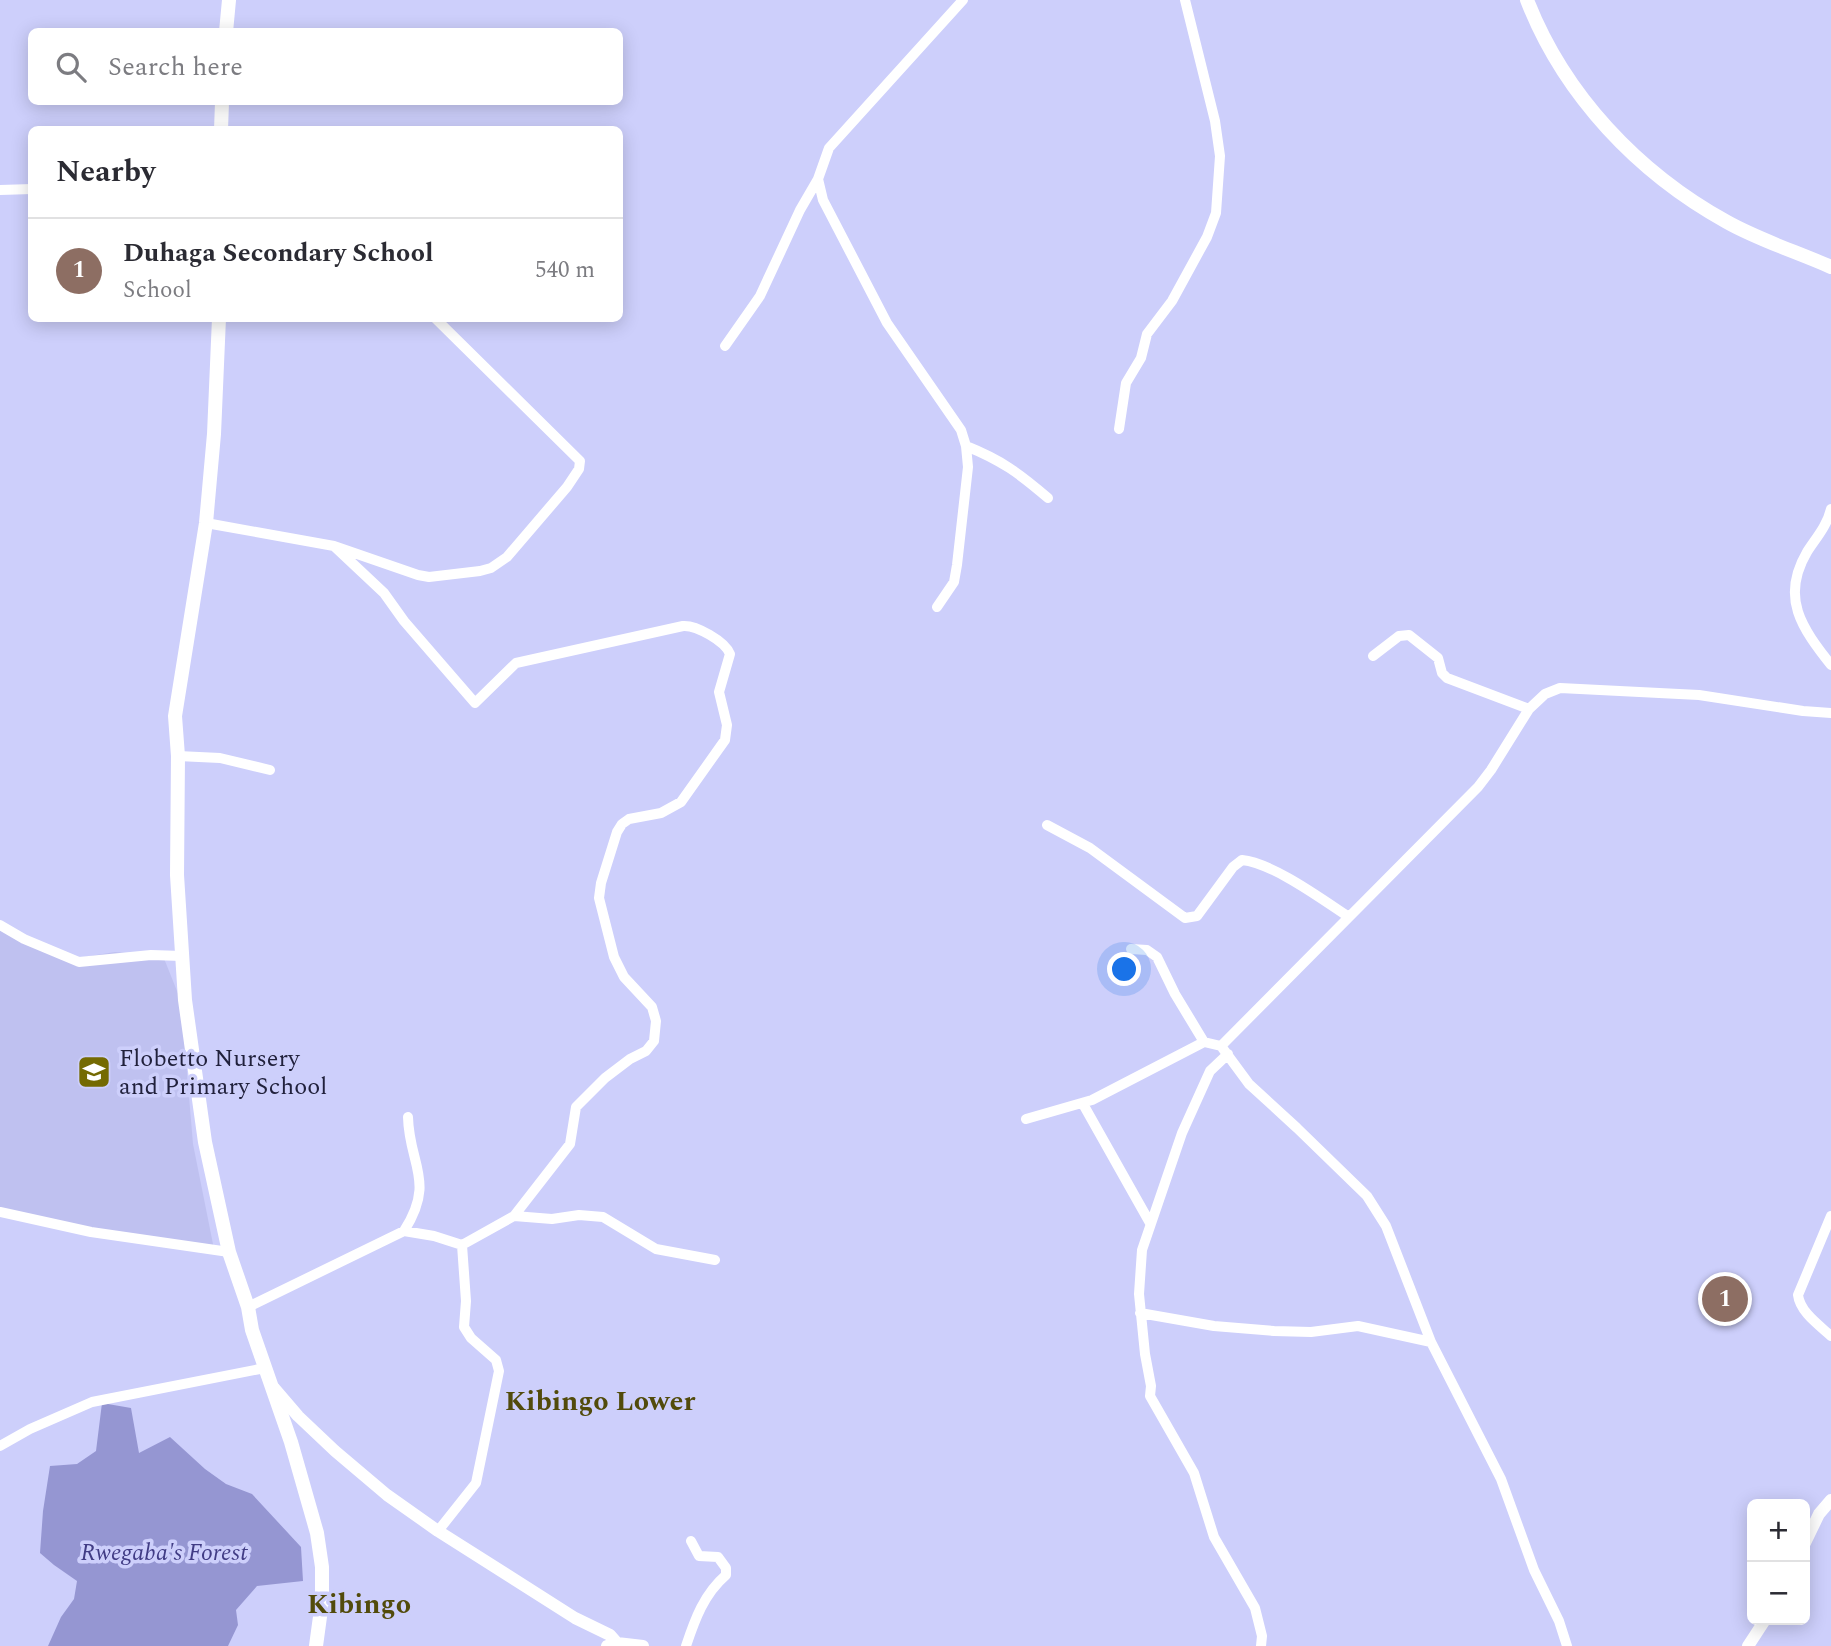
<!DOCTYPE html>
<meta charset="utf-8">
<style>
:root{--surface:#fff;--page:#f2f2f3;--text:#2b2b33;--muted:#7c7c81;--line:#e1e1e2;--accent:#0b8043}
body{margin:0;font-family:Spectral,serif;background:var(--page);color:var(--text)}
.controls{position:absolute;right:21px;bottom:21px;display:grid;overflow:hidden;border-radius:10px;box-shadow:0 4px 18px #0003}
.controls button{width:63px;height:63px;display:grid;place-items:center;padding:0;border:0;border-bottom:2px solid var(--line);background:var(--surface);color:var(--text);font:35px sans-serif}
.you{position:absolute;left:1125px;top:970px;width:24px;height:24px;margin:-18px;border:5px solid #fff;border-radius:50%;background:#1a73e8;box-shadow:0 0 0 10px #1a73e833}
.badge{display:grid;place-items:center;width:46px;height:46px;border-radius:50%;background:var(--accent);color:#fff;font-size:23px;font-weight:700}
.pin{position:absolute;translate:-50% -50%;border:4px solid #fff;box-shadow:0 2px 7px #0006}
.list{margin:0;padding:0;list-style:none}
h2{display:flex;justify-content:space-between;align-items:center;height:91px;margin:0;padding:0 28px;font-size:30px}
h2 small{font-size:23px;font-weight:400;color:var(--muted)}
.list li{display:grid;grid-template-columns:46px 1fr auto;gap:21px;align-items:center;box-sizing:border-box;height:105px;padding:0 28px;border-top:2px solid var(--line)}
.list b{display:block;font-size:26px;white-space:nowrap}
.list p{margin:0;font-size:23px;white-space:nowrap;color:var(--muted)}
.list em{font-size:23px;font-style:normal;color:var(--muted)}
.icon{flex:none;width:38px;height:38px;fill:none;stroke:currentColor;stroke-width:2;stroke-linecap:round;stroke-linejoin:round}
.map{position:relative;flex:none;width:1831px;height:1646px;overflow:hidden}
.search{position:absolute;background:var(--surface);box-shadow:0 4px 18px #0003;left:28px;top:28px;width:595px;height:77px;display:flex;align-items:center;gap:18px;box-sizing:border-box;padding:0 24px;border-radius:10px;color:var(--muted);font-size:26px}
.panel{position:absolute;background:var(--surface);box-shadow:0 4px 18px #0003;left:28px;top:126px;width:595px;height:196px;border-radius:10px}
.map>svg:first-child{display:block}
</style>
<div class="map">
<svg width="1831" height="1646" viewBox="0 0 1831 1646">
<rect width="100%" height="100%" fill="#cdcffb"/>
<path fill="#bfc1f0" d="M0,930L71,959L115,952L163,956L181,1001L193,1144L215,1254L0,1209Z"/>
<path fill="#9596d2" d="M102,1403L131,1408L139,1453L170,1437L205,1469L226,1484L252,1494L301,1547L303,1581L257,1586L236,1610L238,1625L228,1646H48L61,1617L74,1599L77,1581L54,1565L40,1553L43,1511L50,1466L77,1464L96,1451Z"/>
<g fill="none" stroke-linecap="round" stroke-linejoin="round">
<path stroke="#fff" stroke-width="10" d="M0,190L32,189
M725,346L760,296L800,210L818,179
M1119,429L1126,383L1141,358L1147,334L1172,301L1207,237L1216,213L1220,156L1215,121L1185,0
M966,446C1001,460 1019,473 1048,498
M1831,509C1827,526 1816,538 1807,552C1780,598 1802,628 1831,665
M206,523L334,546L418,575L429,577L480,571L491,568L507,557L567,487L579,469L580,461L435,318
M334,546L384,593L404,621L475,703L516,663L683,626C696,625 725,641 730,654L719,692L727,725L725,740L681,802L661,813L629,819L622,824L617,832L601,883L599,898L614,957L624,977L652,1007L656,1021L654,1041L646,1051L630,1059L605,1078L576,1107L570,1144L514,1216L462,1245L434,1236L404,1231
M937,607L954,582L957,565L968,467L966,446L961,430L887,323L823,200L818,179L829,148L963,0
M1373,656L1399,636L1409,635L1438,658L1442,673L1447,678L1529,709
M178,756L220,758L270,770
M1047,825L1090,848L1185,918L1197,916L1233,867L1242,860C1273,863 1323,900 1349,917
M0,925L24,939L79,962L151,955L182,956
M1131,949L1147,950L1157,957L1175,994L1204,1042L1221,1046
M1228,1054L1210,1071L1182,1133L1142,1250L1139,1294L1145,1354L1151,1386L1150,1396L1194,1473L1214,1537L1255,1608L1262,1636L1261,1646
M1083,1104L1150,1223
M1026,1119L1092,1100L1204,1042
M0,1212L91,1232L229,1252
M514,1216L552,1219L579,1215L603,1217L656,1249L715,1260
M1831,1216L1798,1295C1800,1312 1819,1325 1831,1336
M248,1307L404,1231C436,1181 409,1165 408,1117
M1140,1313L1214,1326L1274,1331L1311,1332L1358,1326L1431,1342
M0,1446L30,1429L92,1402L265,1368
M438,1531L476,1483L499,1371L496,1360L471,1338L464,1327L466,1301L462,1245
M686,1646C695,1619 704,1594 726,1575V1568L718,1557L699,1556L691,1541
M1567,1646L1559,1621L1534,1570L1501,1479L1431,1342L1386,1226L1367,1196L1297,1128L1249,1084L1221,1046L1478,787L1491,770L1529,709L1545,694L1560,688L1699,695L1803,711L1831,713"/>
<path stroke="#fff" stroke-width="12" d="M274,1388L298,1416L335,1451L387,1495L438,1531L575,1618L610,1635L617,1643
M1805,1543L1819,1514L1831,1500
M607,1646L617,1643L643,1646
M1748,1646L1765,1620"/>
<path stroke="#fff" stroke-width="14" d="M1527,0C1564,95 1638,173 1727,222C1759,240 1797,252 1831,267
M226,32L229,0
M221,130L222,102
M219,318L214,434L206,523L175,716L178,756L177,875L185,1000L205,1142L229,1252L248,1307L252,1330L291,1442L317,1533L322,1567V1602L316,1646"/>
</g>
<defs>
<symbol id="school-square" viewBox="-11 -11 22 22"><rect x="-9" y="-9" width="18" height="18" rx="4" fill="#746a02" stroke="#cdcffb"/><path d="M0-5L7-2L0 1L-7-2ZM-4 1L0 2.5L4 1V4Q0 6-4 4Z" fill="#fff"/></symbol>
</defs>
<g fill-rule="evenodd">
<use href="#school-square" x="75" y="1053" width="38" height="38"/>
</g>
<g text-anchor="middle" stroke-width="7" stroke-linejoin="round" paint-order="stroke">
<g font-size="24" fill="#21213c" stroke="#cdcffb" text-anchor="start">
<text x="119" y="1066">Flobetto Nursery<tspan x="119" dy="28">and Primary School</tspan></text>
</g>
<g font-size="24" font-style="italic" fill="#413c85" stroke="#cdcffb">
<text x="164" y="1560">Rwegaba's Forest</text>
</g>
<g font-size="28" font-weight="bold" fill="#524b0b" stroke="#cdcffb">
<text x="600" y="1410">Kibingo Lower</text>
<text x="359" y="1613">Kibingo</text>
</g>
</g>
</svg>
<div class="controls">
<button>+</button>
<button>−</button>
</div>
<div class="you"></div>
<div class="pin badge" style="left:1725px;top:1299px;background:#8d6e63">1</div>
<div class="search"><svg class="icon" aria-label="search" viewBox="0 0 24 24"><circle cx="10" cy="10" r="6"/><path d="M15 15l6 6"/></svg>Search here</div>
<section class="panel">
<h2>Nearby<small></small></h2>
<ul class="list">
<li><span class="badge" style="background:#8d6e63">1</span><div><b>Duhaga Secondary School</b><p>School</p></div><em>540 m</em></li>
</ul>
</section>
</div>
